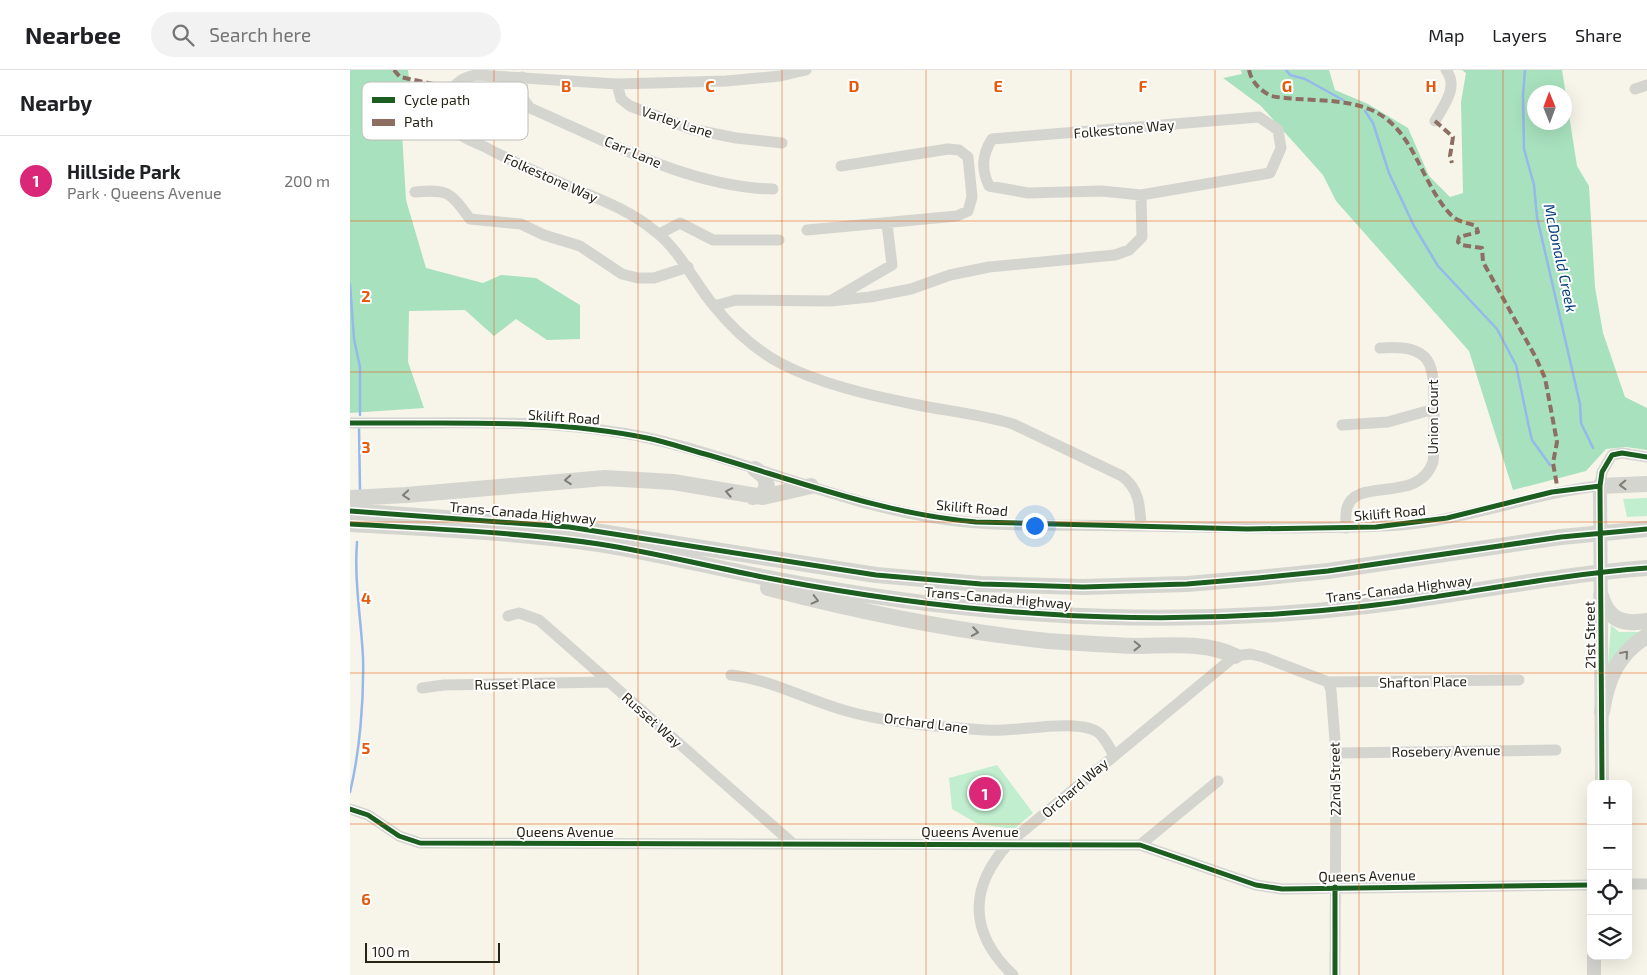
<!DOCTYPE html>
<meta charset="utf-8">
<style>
:root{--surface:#fff;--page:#f2f2f2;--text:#202124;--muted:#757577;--line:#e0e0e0;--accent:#db2777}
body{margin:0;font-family:"Exo 2",sans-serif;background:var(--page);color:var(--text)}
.controls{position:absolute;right:15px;bottom:15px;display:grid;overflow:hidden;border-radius:10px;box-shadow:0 5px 20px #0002}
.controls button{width:45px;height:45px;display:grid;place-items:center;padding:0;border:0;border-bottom:1px solid var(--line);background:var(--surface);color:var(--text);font:25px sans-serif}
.compass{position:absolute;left:1177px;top:15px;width:45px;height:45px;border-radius:50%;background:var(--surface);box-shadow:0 5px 20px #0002;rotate:359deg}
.scale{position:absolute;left:15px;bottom:12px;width:135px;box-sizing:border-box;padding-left:5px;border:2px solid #272416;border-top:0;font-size:14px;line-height:18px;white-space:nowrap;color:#272416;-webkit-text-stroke:4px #fff;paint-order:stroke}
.you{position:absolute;left:684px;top:455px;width:18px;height:18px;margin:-12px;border:4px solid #fff;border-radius:50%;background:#1a73e8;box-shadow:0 0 0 8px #1a73e833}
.badge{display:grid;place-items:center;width:32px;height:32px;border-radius:50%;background:var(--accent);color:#fff;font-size:16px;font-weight:700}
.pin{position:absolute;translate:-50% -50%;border:2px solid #fff;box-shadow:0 1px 5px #0006}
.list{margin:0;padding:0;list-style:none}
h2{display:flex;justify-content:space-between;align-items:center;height:65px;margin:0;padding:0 20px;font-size:21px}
h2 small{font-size:16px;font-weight:400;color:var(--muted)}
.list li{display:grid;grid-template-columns:32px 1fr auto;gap:15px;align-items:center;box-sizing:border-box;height:90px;padding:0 20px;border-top:1px solid var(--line)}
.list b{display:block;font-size:19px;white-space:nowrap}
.list p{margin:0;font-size:16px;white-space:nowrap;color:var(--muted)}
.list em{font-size:16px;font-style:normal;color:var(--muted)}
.icon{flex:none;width:28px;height:28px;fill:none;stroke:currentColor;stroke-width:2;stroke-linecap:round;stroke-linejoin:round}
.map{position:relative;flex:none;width:1297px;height:905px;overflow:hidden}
header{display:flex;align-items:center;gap:30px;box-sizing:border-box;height:70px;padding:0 25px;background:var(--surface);border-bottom:1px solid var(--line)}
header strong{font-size:24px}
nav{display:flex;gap:28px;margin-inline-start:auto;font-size:18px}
.search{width:350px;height:45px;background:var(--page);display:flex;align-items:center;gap:12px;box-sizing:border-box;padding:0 18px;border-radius:28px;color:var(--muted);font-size:19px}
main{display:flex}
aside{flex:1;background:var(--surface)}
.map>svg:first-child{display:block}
</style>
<header>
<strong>Nearbee</strong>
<div class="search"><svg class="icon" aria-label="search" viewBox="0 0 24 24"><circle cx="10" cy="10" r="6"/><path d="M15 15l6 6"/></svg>Search here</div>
<nav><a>Map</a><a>Layers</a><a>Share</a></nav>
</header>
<main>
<aside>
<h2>Nearby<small></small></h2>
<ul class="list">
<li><span class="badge">1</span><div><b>Hillside Park</b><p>Park · Queens Avenue</p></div><em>200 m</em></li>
</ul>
</aside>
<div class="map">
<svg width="1297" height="905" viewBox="0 0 1297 905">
<rect width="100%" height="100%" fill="#f7f5e9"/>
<path fill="#c1eecf" d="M1297,428V446L1277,447L1273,429Z
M1261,555L1269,562H1291L1258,595Z
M647,695L683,743L664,759L628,754L602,739L599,708Z"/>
<path fill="#a8e1be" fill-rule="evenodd" d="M0,0H58L59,9L81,61L52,63L56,130L76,198L133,213L151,205L186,208L230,235V269L197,270L166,249L144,266L115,240L59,241L58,292L74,338L0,343Z
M891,0H979L985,20L1018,34L1058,58L1079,106L1100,127L1113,123L1111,32L1116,3L1112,0H1212L1227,96L1239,116L1245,217L1253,263L1275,327L1297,338V380L1276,377L1256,379L1236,401L1163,420L1119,281L986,131L973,105L911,36L873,8L892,4ZM1184,22H1214V52H1184Z"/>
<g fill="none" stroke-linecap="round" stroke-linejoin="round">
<path stroke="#94b9ea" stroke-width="2.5" d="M936,0L940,5L955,9L993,30
M1175,0L1173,25L1174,79L1184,115L1187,147L1230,334L1231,353L1243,378
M1015,41L1023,53L1039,103L1064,156L1088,196L1147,259L1166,295L1180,362L1182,370L1200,395
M0,214L4,269L10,297V345
M9,356L10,422
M0,722C10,681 14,629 13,587C11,549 4,510 7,472"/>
<path stroke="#d5d5d0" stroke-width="11" d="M456,0L430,6L376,11L267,14L128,5C115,6 105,12 99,25C95,34 93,45 99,54C106,65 122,71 133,76C163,92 192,105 223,118C252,130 281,141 306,162C331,182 344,212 364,236C382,258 404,279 430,293C470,314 519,325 563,334C596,341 630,344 663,354L772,406C789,419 790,435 791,456
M172,7L173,29L180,38C254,70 341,118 423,119
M267,14L271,29L280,36L341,59L386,68L432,73
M1285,19L1297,15
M909,47L928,60L931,78L920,103L791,125L752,121L678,123L639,116C631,99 632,85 642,69Z
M1085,51C1094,35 1109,17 1096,0
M65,122C99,119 100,122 120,149L171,154L194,165L230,176L272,204L288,208H304L338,197
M457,160L607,146L618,141L622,127L618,87L609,80L598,79L491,96
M309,164L330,153L363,170H429
M482,230L542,195L537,154
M364,236L386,230L481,231L520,227L561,219L600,205L639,197L765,185L779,180L792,167L791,125
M0,353C99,354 201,347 298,368C397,390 492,435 592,449C655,458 720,454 783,456C838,457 893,458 949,458C991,457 1033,458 1076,452C1135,444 1190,422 1250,416L1252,402L1262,385L1272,383L1297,387
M992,355L1038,352L1084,339
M996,458C996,452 995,444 997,438C1006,406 1068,435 1083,392C1085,376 1084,358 1084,342C1084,295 1085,274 1030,278
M158,546L169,543L189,550L441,772
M381,605C424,610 462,633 504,643C547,654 592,657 636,660C664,663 728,647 749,663C755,668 760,679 764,685
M978,612L1169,610
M72,618L94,615L259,612
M986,683L1206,680
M0,739L18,745L49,766L70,773L790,775L906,815L932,819L1241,815
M790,775L868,711
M1278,814H1297
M663,905C619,863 618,818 659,773L885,586L900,584L913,587L978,612L981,620L986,683L985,905"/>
<path stroke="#d5d5d0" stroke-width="14" d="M1250,416L1252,714
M1244,886V905"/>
<path stroke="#d5d5d0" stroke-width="16" d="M1250,416L1297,414
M403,427L412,425L417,417L415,407L405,399
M0,428L56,425L255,408L323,412L413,427L461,416
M0,441L219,457L526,505L631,514L733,517L837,514L908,508L978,501L1211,467L1297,459
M0,454C83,459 167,462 249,474C307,483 365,498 423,509C513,526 604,539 696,544C803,551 911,548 1017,536C1111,525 1203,505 1297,498
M418,518C510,542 603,561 698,571C727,573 756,575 785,576C819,576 854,571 885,586
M1251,526C1258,550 1273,555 1297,551
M1252,642C1257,609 1268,583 1297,566"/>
<path stroke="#8d6e63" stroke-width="4" stroke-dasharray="8 4" stroke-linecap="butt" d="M44,0L50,7L102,18
M899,0C902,13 910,20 921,26C953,32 988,27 1019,39C1065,57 1070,114 1102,146C1108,152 1119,153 1126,156L1128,162L1109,167L1108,172L1111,175L1132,178L1133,192L1185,286L1195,308L1207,372L1203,393L1208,421
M1085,51L1103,67L1100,86L1102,93"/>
<defs>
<path id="cycleway" d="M0,353C99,354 200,348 297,368C317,372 336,379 355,384C445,410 533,444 626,452L897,459L1026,457L1097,448L1202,422L1250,416
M0,441L219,457L526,505L631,514L733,517L837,514L908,508L978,501L1211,467L1297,459
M0,454C83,459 167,462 249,474C307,483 365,498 423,509C513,526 604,539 696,544C803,551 911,548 1017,536C1111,525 1203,505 1297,498
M1252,714L1250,416L1252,402L1262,385L1272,383L1297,387
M0,739L18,745L49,766L70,773L790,775L906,815L932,819L1241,815
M985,905V817"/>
</defs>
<use href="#cycleway" stroke="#fff" stroke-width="8"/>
<use href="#cycleway" stroke="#1b5e20" stroke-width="5"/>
</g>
<defs><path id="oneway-chevron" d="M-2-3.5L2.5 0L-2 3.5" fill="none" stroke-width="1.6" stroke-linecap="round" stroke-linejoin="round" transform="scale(1.25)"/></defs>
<g stroke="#7e7c73">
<use href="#oneway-chevron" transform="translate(218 410) rotate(176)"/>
<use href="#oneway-chevron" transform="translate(1273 415) rotate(178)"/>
<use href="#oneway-chevron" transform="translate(379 422) rotate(-169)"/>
<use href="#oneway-chevron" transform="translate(56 425) rotate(175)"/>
<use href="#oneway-chevron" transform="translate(465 530) rotate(14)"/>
<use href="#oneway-chevron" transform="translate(625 562) rotate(9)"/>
<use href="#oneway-chevron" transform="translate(787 576) rotate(1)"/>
<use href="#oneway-chevron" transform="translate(1275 584) rotate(-49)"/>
</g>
<path fill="none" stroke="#e8590c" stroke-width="1" stroke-opacity="0.55" d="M144,0V905M288,0V905M432,0V905M576,0V905M721,0V905M865,0V905M1009,0V905M1153,0V905M0,151H1297M0,302H1297M0,452H1297M0,603H1297M0,754H1241M1278,754H1297"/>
<g text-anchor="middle" stroke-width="4" stroke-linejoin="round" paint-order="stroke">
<g font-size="14" fill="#272416" stroke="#fff">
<text transform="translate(327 52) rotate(18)" y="5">Varley Lane</text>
<text transform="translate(774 59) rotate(-5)" y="5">Folkestone Way</text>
<text transform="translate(283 82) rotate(23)" y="5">Carr Lane</text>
<text transform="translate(201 108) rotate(24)" y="5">Folkestone Way</text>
<text transform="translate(214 347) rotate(4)" y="5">Skilift Road</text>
<text transform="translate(1083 347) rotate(-90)" y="5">Union Court</text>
<text transform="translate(622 438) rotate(5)" y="5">Skilift Road</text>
<text transform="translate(173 443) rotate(5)" y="5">Trans-Canada Highway</text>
<text transform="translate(1040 443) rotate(-5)" y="5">Skilift Road</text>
<text transform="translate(1049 519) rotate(-7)" y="5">Trans-Canada Highway</text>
<text transform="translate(648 528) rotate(5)" y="5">Trans-Canada Highway</text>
<text transform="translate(1240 565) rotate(-91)" y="5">21st Street</text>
<text transform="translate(1073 612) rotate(-1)" y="5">Shafton Place</text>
<text transform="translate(165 614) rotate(-1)" y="5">Russet Place</text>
<text transform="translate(302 650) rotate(42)" y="5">Russet Way</text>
<text transform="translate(576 653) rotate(7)" y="5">Orchard Lane</text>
<text transform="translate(1096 681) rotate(-1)" y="5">Rosebery Avenue</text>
<text transform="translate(985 709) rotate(-91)" y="5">22nd Street</text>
<text transform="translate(725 718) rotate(-41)" y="5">Orchard Way</text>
<text x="215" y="767">Queens Avenue</text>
<text x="620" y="767">Queens Avenue</text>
<text transform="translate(1017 806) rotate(-1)" y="5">Queens Avenue</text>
</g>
<g font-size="15" font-style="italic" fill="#043c7f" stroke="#fff">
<text transform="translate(1210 188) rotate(78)" y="5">McDonald Creek</text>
</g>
</g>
<rect x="12" y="12" width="166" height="58" rx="8" fill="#fff" stroke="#bebdb9" stroke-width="1"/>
<rect x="22" y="27" width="23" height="6" fill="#1b5e20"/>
<rect x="22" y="49" width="23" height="7" fill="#8d6e63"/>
<g font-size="14" fill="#272416">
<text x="54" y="35">Cycle path</text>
<text x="54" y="57">Path</text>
</g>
<g font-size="16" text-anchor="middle" font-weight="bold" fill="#e8590c" stroke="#fff" stroke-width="4" stroke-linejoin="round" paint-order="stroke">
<text x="216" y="22">B</text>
<text x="360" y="22">C</text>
<text x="504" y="22">D</text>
<text x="648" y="22">E</text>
<text x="793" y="22">F</text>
<text x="937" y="22">G</text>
<text x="1081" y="22">H</text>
<text x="16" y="232">2</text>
<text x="16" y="383">3</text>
<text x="16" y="534">4</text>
<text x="16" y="684">5</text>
<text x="16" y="835">6</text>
</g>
</svg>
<div class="controls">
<button>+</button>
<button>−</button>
<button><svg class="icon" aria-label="locate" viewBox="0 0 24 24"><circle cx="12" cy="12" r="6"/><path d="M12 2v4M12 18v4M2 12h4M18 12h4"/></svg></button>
<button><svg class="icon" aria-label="layers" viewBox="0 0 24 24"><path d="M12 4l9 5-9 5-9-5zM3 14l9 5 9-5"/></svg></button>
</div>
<svg class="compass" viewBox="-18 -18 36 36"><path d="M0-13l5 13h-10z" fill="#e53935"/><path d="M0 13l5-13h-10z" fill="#757577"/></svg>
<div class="scale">100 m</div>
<div class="you"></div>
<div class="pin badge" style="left:635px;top:723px">1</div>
</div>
</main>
